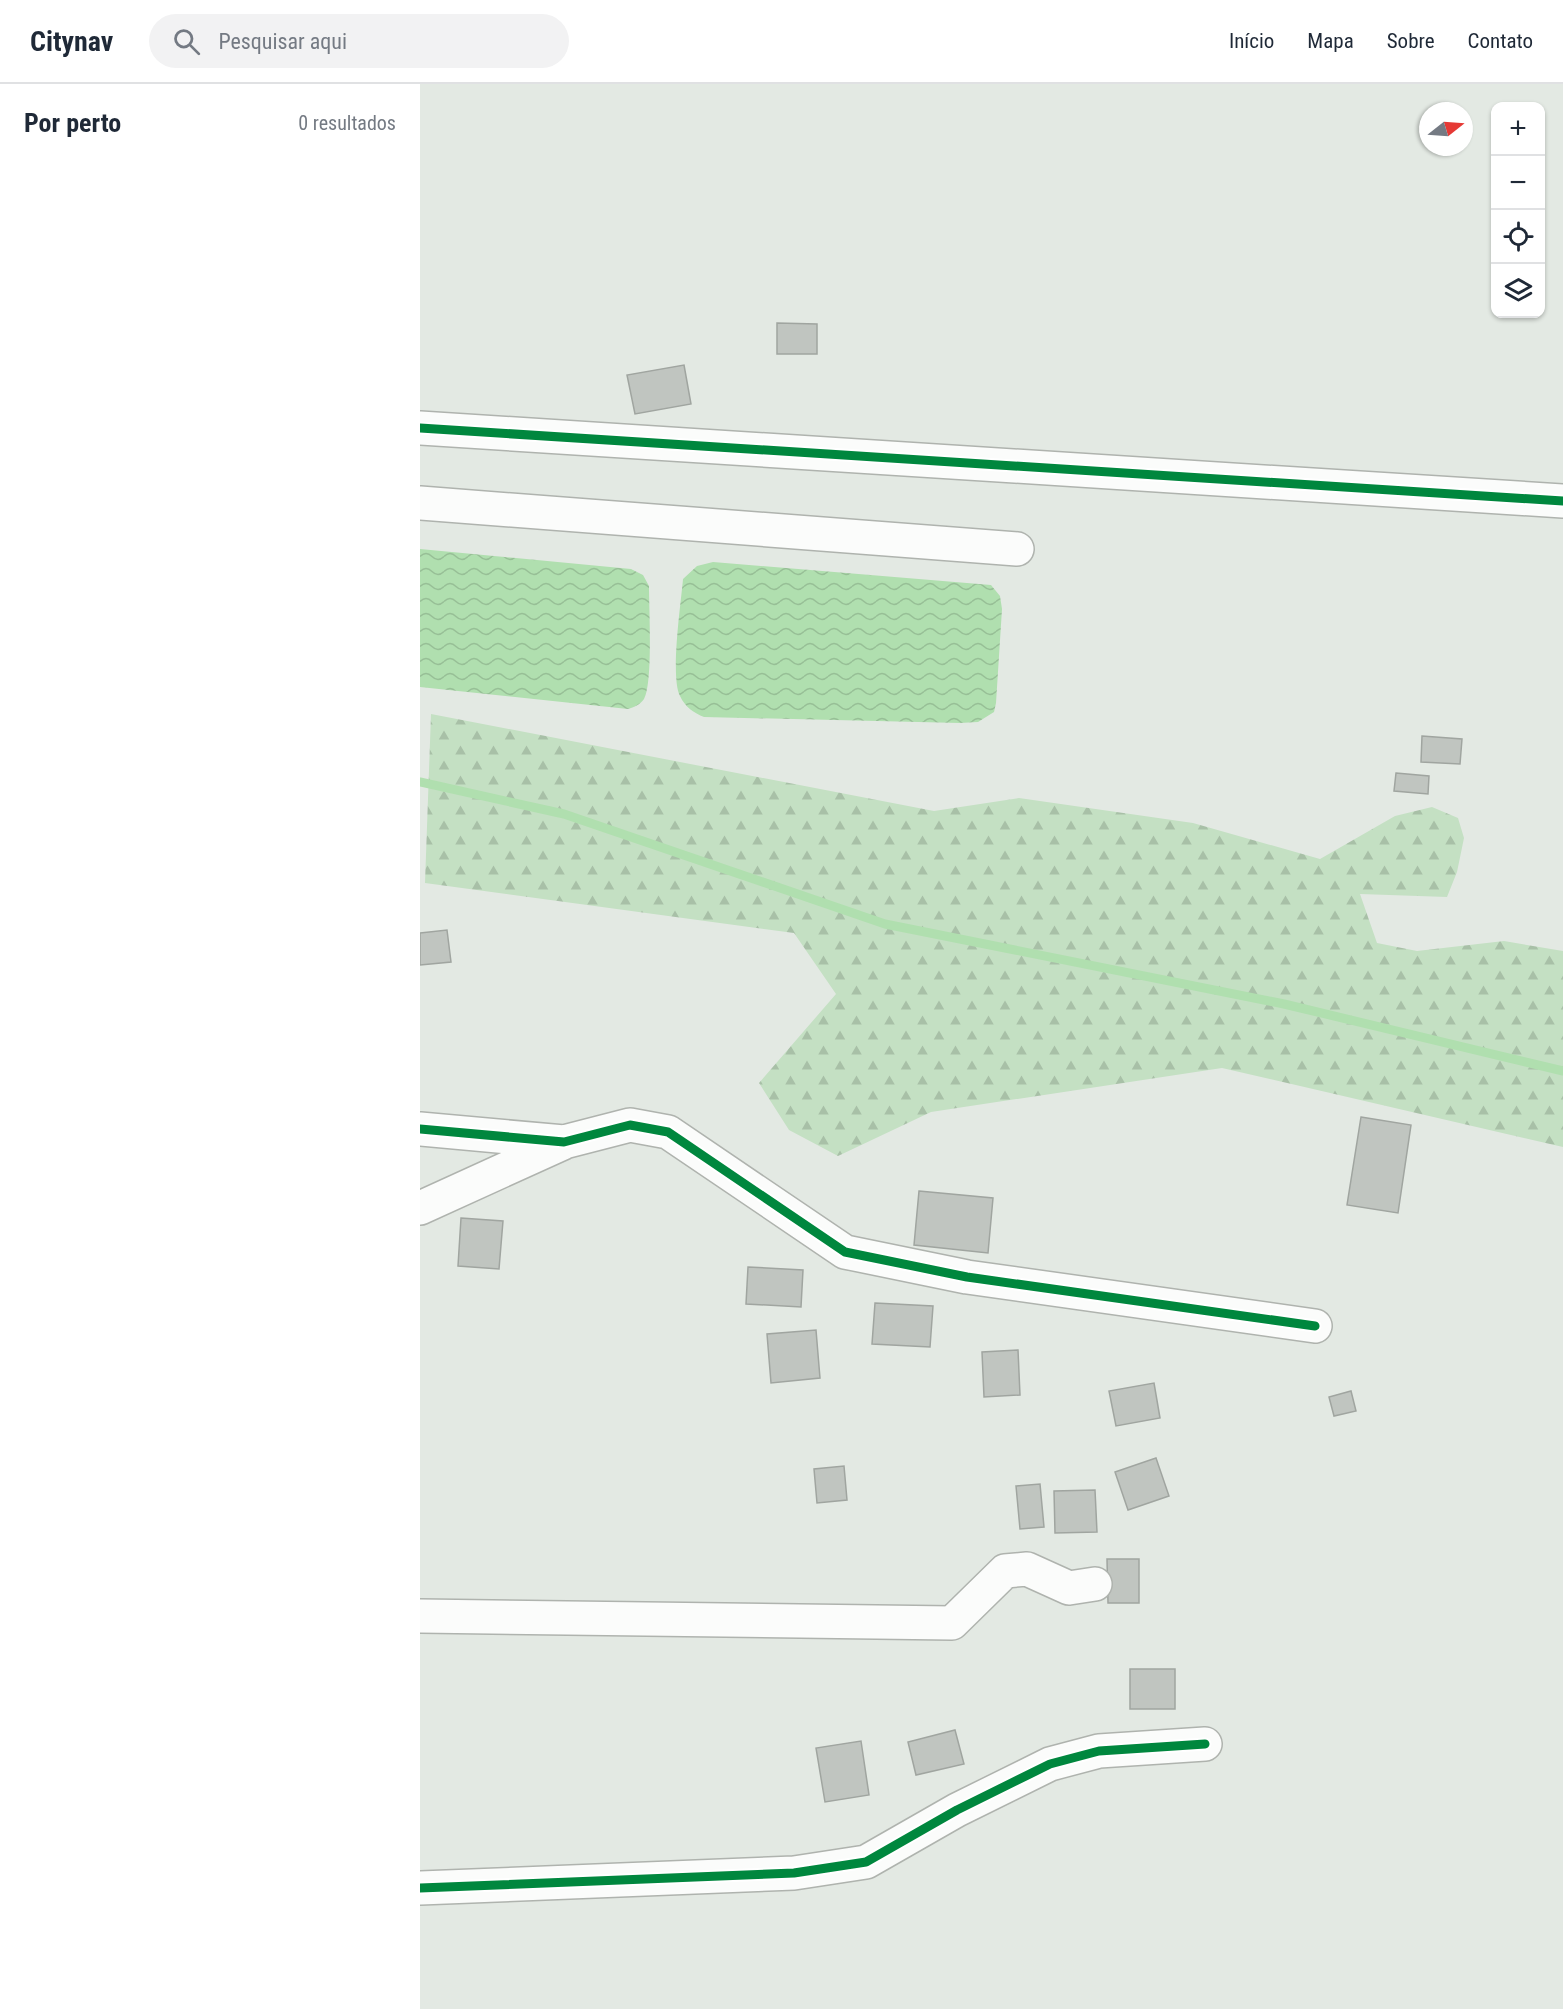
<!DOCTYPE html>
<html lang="pt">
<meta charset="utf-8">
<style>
:root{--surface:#fff;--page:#f2f2f3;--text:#1f2937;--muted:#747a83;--line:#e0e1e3}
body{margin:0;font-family:"Roboto Condensed",sans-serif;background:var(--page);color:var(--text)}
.controls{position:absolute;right:18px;top:18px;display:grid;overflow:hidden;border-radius:12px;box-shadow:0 2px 4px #0004}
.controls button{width:54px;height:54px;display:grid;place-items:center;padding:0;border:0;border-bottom:2px solid var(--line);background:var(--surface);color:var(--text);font:30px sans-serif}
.compass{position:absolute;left:999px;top:18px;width:54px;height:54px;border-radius:50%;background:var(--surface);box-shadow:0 2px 4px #0004;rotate:73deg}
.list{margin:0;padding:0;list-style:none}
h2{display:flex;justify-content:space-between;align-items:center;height:78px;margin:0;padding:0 24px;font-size:26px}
h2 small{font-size:20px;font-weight:400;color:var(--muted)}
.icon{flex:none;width:33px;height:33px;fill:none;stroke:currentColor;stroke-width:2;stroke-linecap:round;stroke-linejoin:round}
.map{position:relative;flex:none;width:1143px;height:1925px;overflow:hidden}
header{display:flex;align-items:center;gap:36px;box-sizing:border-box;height:84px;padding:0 30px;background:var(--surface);border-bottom:2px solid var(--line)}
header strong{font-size:28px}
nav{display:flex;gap:33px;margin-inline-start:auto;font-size:21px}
.search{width:420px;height:54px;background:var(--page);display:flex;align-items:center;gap:15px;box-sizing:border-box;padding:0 21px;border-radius:33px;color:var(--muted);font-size:22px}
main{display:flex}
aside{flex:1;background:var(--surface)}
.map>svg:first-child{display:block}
</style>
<header>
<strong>Citynav</strong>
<div class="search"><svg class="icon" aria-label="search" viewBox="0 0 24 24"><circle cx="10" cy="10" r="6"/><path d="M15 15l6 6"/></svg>Pesquisar aqui</div>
<nav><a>Início</a><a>Mapa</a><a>Sobre</a><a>Contato</a></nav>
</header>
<main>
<aside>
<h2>Por perto<small>0 resultados</small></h2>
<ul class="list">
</ul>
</aside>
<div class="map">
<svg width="1143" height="1925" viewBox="0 0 1143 1925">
<defs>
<pattern id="forest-firs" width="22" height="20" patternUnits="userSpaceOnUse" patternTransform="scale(1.5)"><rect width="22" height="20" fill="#c4e0c3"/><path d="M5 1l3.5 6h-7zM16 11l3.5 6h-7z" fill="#a8c0a7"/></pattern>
<pattern id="water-waves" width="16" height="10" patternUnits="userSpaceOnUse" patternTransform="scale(1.5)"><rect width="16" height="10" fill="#b0dfaf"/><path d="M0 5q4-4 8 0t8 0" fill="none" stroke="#97bf96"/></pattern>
</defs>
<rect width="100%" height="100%" fill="#e3e9e3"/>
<path fill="url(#forest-firs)" d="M11,630L514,727L599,714L773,739L900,775L975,732L1012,723L1038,734L1044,754L1037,788L1027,813L940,810L957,859L997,867L1084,857L1143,867V1063L802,984L511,1028L418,1072L369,1046L339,999L416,910L374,849L5,799Z"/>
<path fill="url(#water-waves)" d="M0,465L211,485L223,491L229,502C229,526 233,598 224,615C220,621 214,623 208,625L0,603Z
M293,478L571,501L580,512L582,525L576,619L574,628L558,638L540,639L284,633C274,629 265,623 260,612C250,593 261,519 263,495L277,482Z"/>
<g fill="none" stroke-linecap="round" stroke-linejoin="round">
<path stroke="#b0dfaf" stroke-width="9" d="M0,698L144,730L465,840L864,920L1143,987"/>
</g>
<path fill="#c0c5c0" stroke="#a0a5a0" stroke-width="1.5" d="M357,239L397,240V270H357Z
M264,281L271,320L215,330L207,291Z
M1002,652L1042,655L1040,680L1001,678Z
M976,689L1009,692L1008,710L974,707Z
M27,846L31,878L0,881V849Z
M941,1033L991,1041L978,1129L927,1121Z
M499,1107L573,1114L568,1169L494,1161Z
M41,1134L83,1137L79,1185L38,1182Z
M328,1183L383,1186L381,1223L326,1220Z
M455,1219L513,1222L510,1263L452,1260Z
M396,1246L400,1294L351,1299L347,1250Z
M598,1266L600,1311L564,1313L562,1268Z
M734,1299L740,1334L696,1342L689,1307Z
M931,1307L936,1327L914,1332L909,1313Z
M736,1374L749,1412L708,1426L695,1388Z
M424,1382L427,1416L397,1419L394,1385Z
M620,1400L624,1443L600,1445L596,1402Z
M675,1406L677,1448L635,1449L634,1407Z
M687,1475H719V1519H688Z
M710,1585H755V1625H710Z
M535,1646L544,1680L496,1691L488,1658Z
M441,1657L449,1711L405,1718L396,1664Z"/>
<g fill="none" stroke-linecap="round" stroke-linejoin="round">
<defs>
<path id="street" d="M0,344L1143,417
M0,419L597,465
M0,1045L144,1058L210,1041L248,1048L425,1168L547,1193L895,1242
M0,1124L143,1059
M0,1532L532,1539L585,1487L607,1485L649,1504L675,1500
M0,1804L374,1789L446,1778L537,1726L630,1680L679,1667L785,1660"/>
</defs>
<use href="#street" stroke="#afb3ae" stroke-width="36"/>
<use href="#street" stroke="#fbfcfb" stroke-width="33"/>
<defs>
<path id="cycleway" d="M0,344L1143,417
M0,1045L144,1058L210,1041L248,1048L425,1168L547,1193L895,1242
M0,1804L374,1789L446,1778L537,1726L630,1680L679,1667L785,1660"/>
</defs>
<use href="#cycleway" stroke="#fff" stroke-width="13"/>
<use href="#cycleway" stroke="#00873e" stroke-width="9"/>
</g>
</svg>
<div class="controls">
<button>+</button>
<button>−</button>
<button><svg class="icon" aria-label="locate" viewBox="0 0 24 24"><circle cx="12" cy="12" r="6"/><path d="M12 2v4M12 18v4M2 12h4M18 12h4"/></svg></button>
<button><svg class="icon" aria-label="layers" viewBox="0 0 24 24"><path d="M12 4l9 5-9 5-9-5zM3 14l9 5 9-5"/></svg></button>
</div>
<svg class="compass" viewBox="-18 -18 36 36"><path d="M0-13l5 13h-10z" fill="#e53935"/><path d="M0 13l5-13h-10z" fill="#747a83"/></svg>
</div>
</main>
